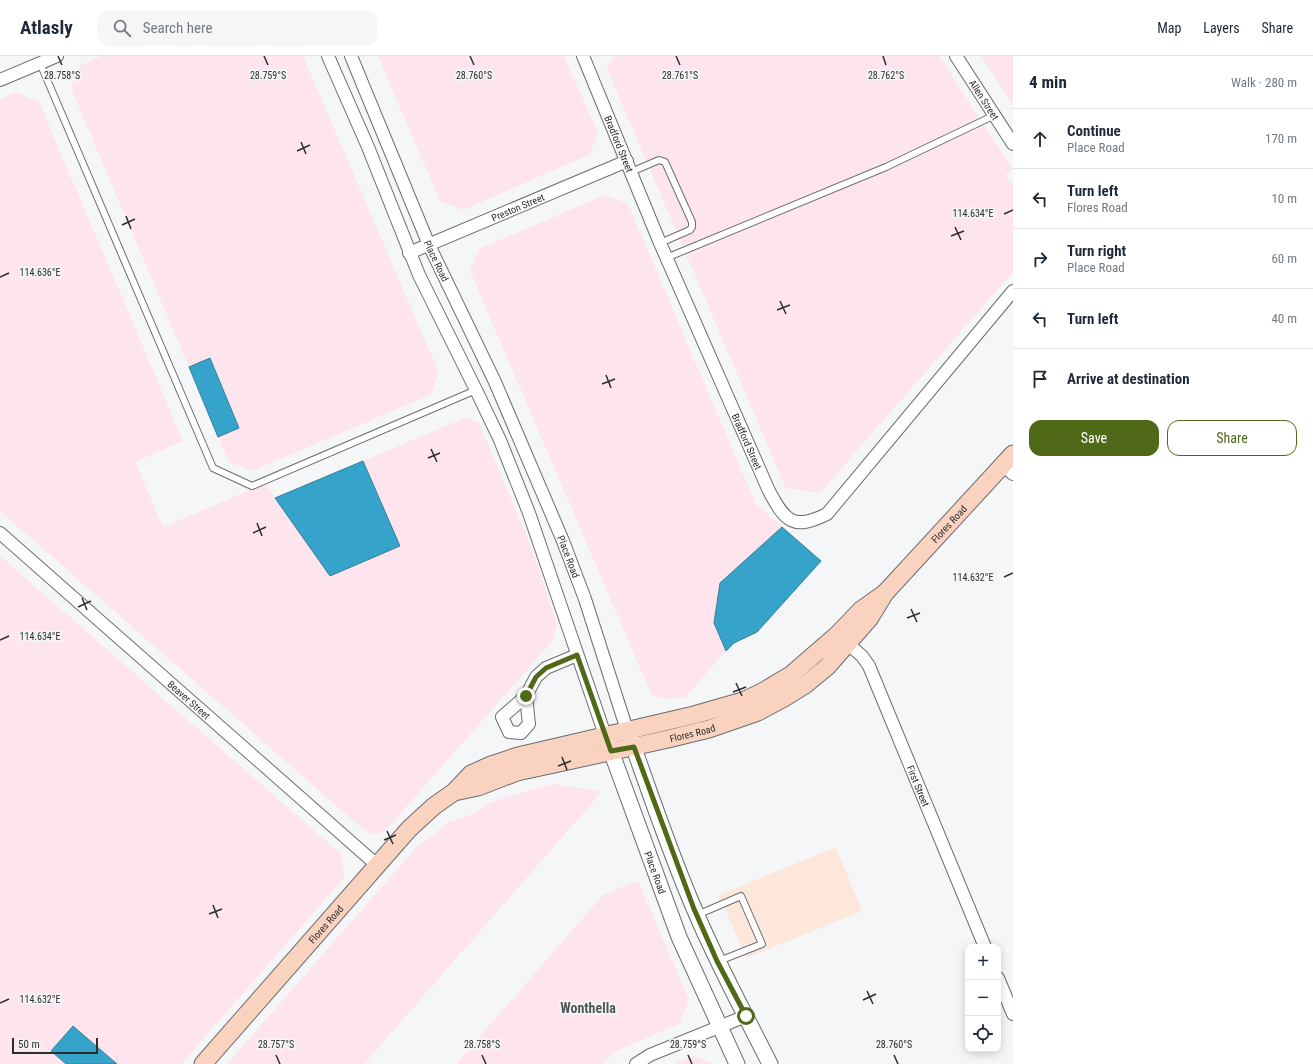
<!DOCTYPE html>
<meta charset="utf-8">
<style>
:root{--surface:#fff;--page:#f6f6f7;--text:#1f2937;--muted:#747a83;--line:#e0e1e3;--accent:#506919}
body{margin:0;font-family:"Roboto Condensed",sans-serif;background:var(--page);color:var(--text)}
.controls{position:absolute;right:12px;bottom:12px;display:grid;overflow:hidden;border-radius:8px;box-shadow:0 2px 10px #0003}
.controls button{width:36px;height:36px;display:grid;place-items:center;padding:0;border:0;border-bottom:1px solid var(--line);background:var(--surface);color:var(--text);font:20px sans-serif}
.scale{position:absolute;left:12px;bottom:10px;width:86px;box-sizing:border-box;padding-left:4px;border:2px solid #2c2d2e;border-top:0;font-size:11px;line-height:14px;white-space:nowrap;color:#2c2d2e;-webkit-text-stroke:3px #f4f6f8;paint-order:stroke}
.stop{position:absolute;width:12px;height:12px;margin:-9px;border:3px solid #506919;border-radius:50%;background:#fff}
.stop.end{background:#506919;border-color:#fff;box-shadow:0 1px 4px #0008}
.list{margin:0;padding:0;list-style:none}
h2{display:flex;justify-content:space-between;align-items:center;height:52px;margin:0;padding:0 16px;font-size:17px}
h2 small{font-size:13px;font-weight:400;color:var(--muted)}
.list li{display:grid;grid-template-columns:26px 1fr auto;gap:12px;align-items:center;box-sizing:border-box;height:60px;padding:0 16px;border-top:1px solid var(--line)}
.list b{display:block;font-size:15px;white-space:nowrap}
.list p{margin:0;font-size:13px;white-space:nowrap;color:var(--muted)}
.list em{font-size:13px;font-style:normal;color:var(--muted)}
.actions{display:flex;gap:8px;padding:12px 16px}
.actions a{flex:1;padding:9px 0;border:1px solid var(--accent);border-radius:12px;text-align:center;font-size:14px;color:var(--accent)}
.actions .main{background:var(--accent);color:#fff}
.icon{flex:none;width:22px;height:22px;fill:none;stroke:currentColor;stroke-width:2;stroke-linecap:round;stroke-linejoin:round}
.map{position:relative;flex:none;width:1013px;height:1008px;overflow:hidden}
header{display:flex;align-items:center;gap:24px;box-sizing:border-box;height:56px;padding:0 20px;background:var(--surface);border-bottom:1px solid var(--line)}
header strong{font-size:19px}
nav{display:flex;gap:22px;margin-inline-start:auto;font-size:14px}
.search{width:280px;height:36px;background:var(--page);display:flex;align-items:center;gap:10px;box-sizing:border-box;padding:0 14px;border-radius:12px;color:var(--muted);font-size:15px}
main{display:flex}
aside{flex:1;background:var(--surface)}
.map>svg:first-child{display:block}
</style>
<header>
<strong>Atlasly</strong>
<div class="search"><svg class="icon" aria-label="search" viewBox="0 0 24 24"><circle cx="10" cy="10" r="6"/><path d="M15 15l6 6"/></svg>Search here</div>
<nav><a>Map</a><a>Layers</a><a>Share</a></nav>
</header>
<main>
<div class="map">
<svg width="1013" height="1008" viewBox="0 0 1013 1008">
<rect width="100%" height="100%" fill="#f4f6f8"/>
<path fill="#fee4ec" d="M102,0H303L439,317L430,339L252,415L229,406L218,381L239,372L211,302L189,311L71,32L79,10Z
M378,0H564L598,77L589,99L463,154L440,145Z
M613,0H939L1013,114L1005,119L1010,127L1013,125V216L820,437L786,432L607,13Z
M981,0H1013V50Z
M16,36L39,46L183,385L135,406L163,471L265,428L330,520L400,490L363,405L465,362L479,367L532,493L557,568L554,583L386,774L380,777L375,778L364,774L0,455V43Z
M605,139L628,148L756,448L782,471L720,527L714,567L726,595L685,641L668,643L652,640L470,215L479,193Z
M0,500L342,799L344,822L181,1008H117L73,970L51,995L66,1008H0Z
M552,728L599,735L600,738L364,1008H227L416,792L449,766L464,762L494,745Z
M638,825L689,944L679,968L614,996L603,1008H456L603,839Z
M693,1000L713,1008H674Z"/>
<path fill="#fde7da" d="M836,791L862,855L746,902L719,839Z"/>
<path fill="#36a4ca" stroke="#33809b" d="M210,302L239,372L218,381L189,311Z
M363,405L400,490L330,520L275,442Z
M782,471L821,505L757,576L734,587L726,595L714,567L720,527Z
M73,970L117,1008H66L51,995Z"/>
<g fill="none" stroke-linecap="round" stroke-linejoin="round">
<defs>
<path id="service" d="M40,7L213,412L252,430L476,334
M631,116L659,104L665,106L692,166V171L690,174L660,187
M666,202L886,111L995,59
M697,859L741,840L762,888L719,905"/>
<g id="minor">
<path d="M328,0L368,91L419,219L476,334L500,384L529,457L605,679"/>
<path id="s1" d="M351,0L429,189L495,326L563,485L585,543L627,674"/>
<path id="s2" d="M583,0L660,187L769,435C785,465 793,475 827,458L1013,235"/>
<path id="s3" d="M956,0L1013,88"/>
<path d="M0,24L57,0"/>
<path id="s4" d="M409,197L627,105"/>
<path d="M1003,409L1013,418"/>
<path id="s5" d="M0,477L378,810"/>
<path id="s6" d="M842,583L862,600L869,610L985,891"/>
<path d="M526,640L529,668L521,677L509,676L502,661L526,640L536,621L546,612L577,599"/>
<path d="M998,922L1013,958"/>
<path d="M636,1008L650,999L746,960"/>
</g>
<g id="tertiary">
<path d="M630,681C651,740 671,800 696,857C718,909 745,958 770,1008"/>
<path id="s7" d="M607,684L679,881L737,1008"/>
</g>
<g id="secondary">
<path id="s8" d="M454,736L478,731L517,716L545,710L668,683L709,673L758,656L784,642L805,629L827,611L869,563L885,537L1013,398"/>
<path id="s9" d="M203,1008L409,773L434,750L454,736L471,718L491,709L518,700L694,659L743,645L764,635L792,618L837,579L861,554L885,537"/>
</g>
</defs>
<use href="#service" stroke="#6b6d6e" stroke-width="8"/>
<use href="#minor" stroke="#6b6d6e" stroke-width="14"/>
<use href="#tertiary" stroke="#6b6d6e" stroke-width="17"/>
<use href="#secondary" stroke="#6b6d6e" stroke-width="19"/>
<use href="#service" stroke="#fff" stroke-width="6"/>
<use href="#minor" stroke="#fff" stroke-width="12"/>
<use href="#tertiary" stroke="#fff" stroke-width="15"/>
<use href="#secondary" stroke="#f9d3bf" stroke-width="17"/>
</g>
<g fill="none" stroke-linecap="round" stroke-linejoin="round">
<path stroke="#506919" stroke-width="5" d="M526,640L536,621L546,612L577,599L611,695L634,691L694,853L717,905L746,960"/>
</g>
<path fill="none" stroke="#2c2d2e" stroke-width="1.5" d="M58,0L62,9M264,0L268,9M470,0L474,9M676,0L680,9M883,0L886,9M301,86L306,98M297,95L310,89M1004,158L1013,154M126,160L131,173M122,169L135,163M955,171L961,184M951,180L964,175M0,221L9,217M780,245L786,258M777,254L790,249M606,319L611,332M602,328L615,323M431,393L437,406M428,402L440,397M257,467L262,480M253,477L266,471M1004,521L1013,517M82,542L87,554M78,551L91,545M911,553L917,566M907,562L920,557M0,584L9,580M736,627L742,640M733,636L746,631M562,701L567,714M558,710L571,705M387,775L393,788M384,784L396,779M213,849L218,862M209,858L222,853M867,935L873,948M863,944L876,938M0,947L9,943M276,999L280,1008M482,999L486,1008M688,999L692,1008M894,999L898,1008"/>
<g text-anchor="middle" stroke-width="3.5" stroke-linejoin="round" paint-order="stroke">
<g font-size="10" fill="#2c2d2e" stroke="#f4f6f8">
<text dy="4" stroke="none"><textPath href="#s3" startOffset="52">Allen Street</textPath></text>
<text dy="4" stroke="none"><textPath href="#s2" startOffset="95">Bradford Street</textPath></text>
<text dy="4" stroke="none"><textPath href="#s4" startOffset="118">Preston Street</textPath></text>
<text dy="4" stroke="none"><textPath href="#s1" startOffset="222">Place Road</textPath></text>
<text dy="4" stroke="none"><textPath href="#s2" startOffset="419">Bradford Street</textPath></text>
<text dy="4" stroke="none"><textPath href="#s8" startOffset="586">Flores Road</textPath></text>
<text dy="4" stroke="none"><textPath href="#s1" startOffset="546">Place Road</textPath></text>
<text dy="4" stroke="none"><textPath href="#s5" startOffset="252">Beaver Street</textPath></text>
<text dy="4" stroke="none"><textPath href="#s8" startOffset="246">Flores Road</textPath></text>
<text dy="4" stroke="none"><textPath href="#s6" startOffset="168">First Street</textPath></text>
<text dy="4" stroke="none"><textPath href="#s7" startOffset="141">Place Road</textPath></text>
<text dy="4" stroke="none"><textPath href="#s9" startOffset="186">Flores Road</textPath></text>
</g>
<g font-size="14" font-weight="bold" fill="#535557" stroke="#f4f6f8">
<text x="588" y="957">Wonthella</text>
</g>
</g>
<g font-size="10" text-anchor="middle" fill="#2c2d2e" stroke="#f4f6f8" stroke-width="3.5" stroke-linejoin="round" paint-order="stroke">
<text x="62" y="23">28.758°S</text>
<text x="268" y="23">28.759°S</text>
<text x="474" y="23">28.760°S</text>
<text x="680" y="23">28.761°S</text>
<text x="886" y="23">28.762°S</text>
<text x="973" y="161">114.634°E</text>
<text x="40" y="220">114.636°E</text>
<text x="973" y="525">114.632°E</text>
<text x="40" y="584">114.634°E</text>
<text x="40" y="947">114.632°E</text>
<text x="276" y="992">28.757°S</text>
<text x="482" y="992">28.758°S</text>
<text x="688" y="992">28.759°S</text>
<text x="894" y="992">28.760°S</text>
</g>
</svg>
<div class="controls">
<button>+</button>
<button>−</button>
<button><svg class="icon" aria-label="locate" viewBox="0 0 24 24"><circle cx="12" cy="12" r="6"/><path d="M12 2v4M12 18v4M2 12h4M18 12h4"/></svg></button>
</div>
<div class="scale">50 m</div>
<div class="stop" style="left:746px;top:960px"></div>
<div class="stop end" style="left:526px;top:640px"></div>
</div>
<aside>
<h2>4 min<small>Walk · 280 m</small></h2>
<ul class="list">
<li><svg class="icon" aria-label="ahead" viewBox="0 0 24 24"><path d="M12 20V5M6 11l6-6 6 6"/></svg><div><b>Continue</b><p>Place Road</p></div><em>170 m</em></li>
<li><svg class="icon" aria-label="left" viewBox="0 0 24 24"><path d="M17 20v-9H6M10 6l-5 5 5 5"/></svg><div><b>Turn left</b><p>Flores Road</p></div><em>10 m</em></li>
<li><svg class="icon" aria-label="right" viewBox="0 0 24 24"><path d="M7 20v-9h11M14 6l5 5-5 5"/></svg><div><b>Turn right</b><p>Place Road</p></div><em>60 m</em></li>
<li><svg class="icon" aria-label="left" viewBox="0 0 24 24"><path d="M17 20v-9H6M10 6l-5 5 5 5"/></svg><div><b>Turn left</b></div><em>40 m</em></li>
<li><svg class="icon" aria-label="arrive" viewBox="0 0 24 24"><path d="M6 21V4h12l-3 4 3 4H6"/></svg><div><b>Arrive at destination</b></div></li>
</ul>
<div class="actions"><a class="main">Save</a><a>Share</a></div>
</aside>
</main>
